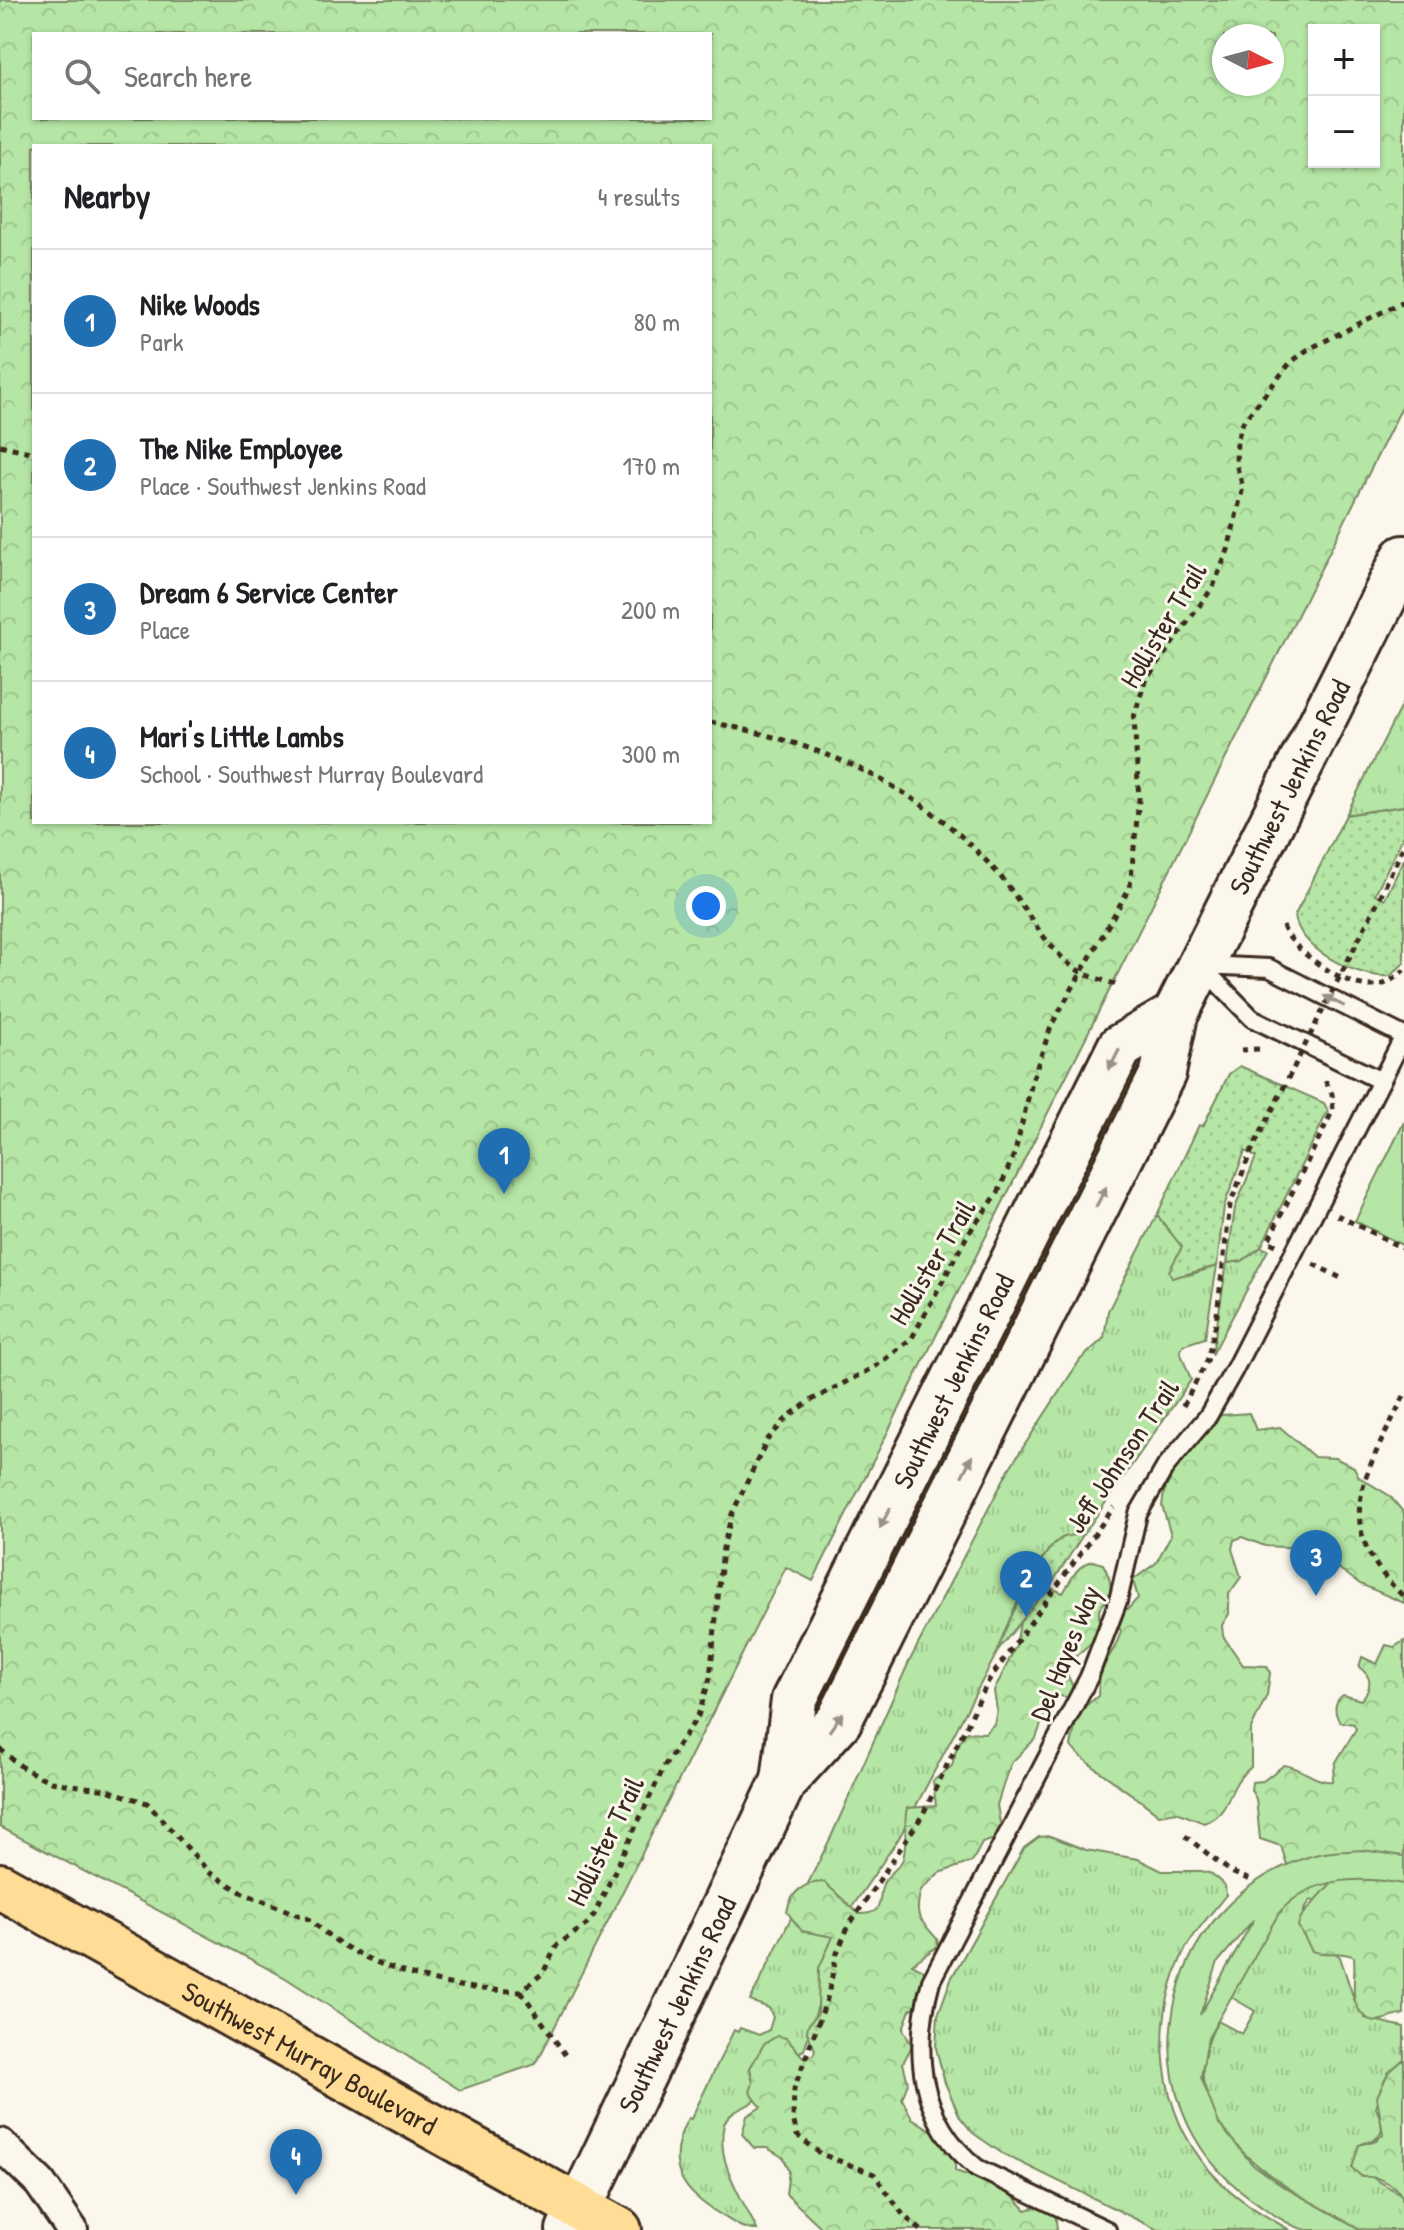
<!DOCTYPE html>
<meta charset="utf-8">
<style>
:root{--surface:#fff;--page:#f2f2f2;--text:#202124;--muted:#757577;--line:#e0e0e0;--accent:#1f6fb2}
body{margin:0;font-family:"Patrick Hand",sans-serif;background:var(--page);color:var(--text)}
.controls{position:absolute;right:24px;top:24px;display:grid;overflow:hidden;border-radius:0px;box-shadow:0 2px 6px #0004}
.controls button{width:72px;height:72px;display:grid;place-items:center;padding:0;border:0;border-bottom:2px solid var(--line);background:var(--surface);color:var(--text);font:40px sans-serif}
.compass{position:absolute;left:1212px;top:24px;width:72px;height:72px;border-radius:50%;background:var(--surface);box-shadow:0 2px 6px #0004;rotate:96deg}
.you{position:absolute;left:706px;top:906px;width:28px;height:28px;margin:-20px;border:6px solid #fff;border-radius:50%;background:#1a73e8;box-shadow:0 0 0 12px #1a73e833}
.badge{display:grid;place-items:center;width:52px;height:52px;border-radius:50%;background:var(--accent);color:#fff;font-size:26px;font-weight:700}
.pin{position:absolute;translate:-50% -66px;filter:drop-shadow(0 2px 4px #0008)}
.pin::after{content:'';position:absolute;top:42px;width:28px;height:24px;background:inherit;clip-path:polygon(0 0,100% 0,50% 100%)}
.list{margin:0;padding:0;list-style:none}
h2{display:flex;justify-content:space-between;align-items:center;height:104px;margin:0;padding:0 32px;font-size:34px}
h2 small{font-size:26px;font-weight:400;color:var(--muted)}
.list li{display:grid;grid-template-columns:52px 1fr auto;gap:24px;align-items:center;box-sizing:border-box;height:144px;padding:0 32px;border-top:2px solid var(--line)}
.list b{display:block;font-size:30px;white-space:nowrap}
.list p{margin:0;font-size:26px;white-space:nowrap;color:var(--muted)}
.list em{font-size:26px;font-style:normal;color:var(--muted)}
.icon{flex:none;width:44px;height:44px;fill:none;stroke:currentColor;stroke-width:2;stroke-linecap:round;stroke-linejoin:round}
.map{position:relative;flex:none;width:1404px;height:2230px;overflow:hidden}
.search{position:absolute;background:var(--surface);box-shadow:0 2px 6px #0004;left:32px;top:32px;width:680px;height:88px;display:flex;align-items:center;gap:20px;box-sizing:border-box;padding:0 28px;border-radius:0px;color:var(--muted);font-size:30px}
.panel{position:absolute;background:var(--surface);box-shadow:0 2px 6px #0004;left:32px;top:144px;width:680px;height:680px;border-radius:0px}
.map>svg:first-child{display:block}
</style>
<div class="map">
<svg width="1404" height="2230" viewBox="0 0 1404 2230">
<defs>
<pattern id="grass-tufts" width="24" height="20" patternUnits="userSpaceOnUse" patternTransform="scale(2)"><rect width="24" height="20" fill="#b5e6a5"/><path d="M3 7l-1-3M5 7V3M7 7l1-3M15 17l-1-3M17 17v-4M19 17l1-3" fill="none" stroke="#9dc58e"/></pattern>
<pattern id="forest-crowns" width="20" height="18" patternUnits="userSpaceOnUse" patternTransform="scale(2)"><rect width="20" height="18" fill="#b5e6a5"/><path d="M2 6a3 3 0 1 1 6 0M12 15a3 3 0 1 1 6 0" fill="none" stroke="#9dc58e"/></pattern>
<pattern id="garden-dots" width="8" height="8" patternUnits="userSpaceOnUse" patternTransform="scale(2)"><rect width="8" height="8" fill="#b5e6a5"/><path d="M2 2h.1M6 6h.1" fill="none" stroke="#9dc58e" stroke-width="1.8" stroke-linecap="round"/></pattern>
</defs>
<rect width="100%" height="100%" fill="#fbf7ec"/>
<filter id="ink" filterUnits="userSpaceOnUse"><feTurbulence type="fractalNoise" baseFrequency=".0125" numOctaves="2"/><feDisplacementMap in="SourceGraphic" scale="16" xChannelSelector="R" yChannelSelector="G"/><feConvolveMatrix kernelMatrix="1 2 1 2 8 2 1 2 1" color-interpolation-filters="sRGB"/></filter>
<g filter="url(#ink)">
<path fill="url(#grass-tufts)" stroke="#788862" stroke-width="2" d="M1404,700V806L1346,815Z
M1157,1215L1182,1247L1170,1271L1189,1275L1217,1266L1205,1338L1183,1345L1180,1351L1191,1380L1083,1535C1078,1535 1070,1535 1064,1537C1041,1547 1005,1626 998,1651L899,1838L846,1916L804,2050C782,2059 775,2081 760,2097C748,2108 732,2108 724,2124C715,2162 742,2197 757,2230C743,2230 734,2223 723,2216C681,2192 663,2165 688,2118L691,2119L734,2030L738,2032L740,2028L759,2035L769,2030L773,2017L769,2008L750,2001L831,1837L908,1664L1009,1469L1080,1360L1104,1338L1108,1311Z
M1261,1247L1268,1250L1212,1355L1227,1263L1242,1261Z
M1050,1836L1086,1850L1138,1859L1162,1871H1201L1212,1874L1225,1886L1226,1895C1212,1913 1197,1928 1186,1948C1149,2020 1157,2111 1211,2172C1233,2197 1261,2214 1290,2230H1158L1003,2154L973,2133L960,2117L945,2083L936,2048L938,2015L951,1979L1024,1848L1039,1837Z
M1356,1880L1348,1891L1310,1901L1304,1910V1922L1340,1957L1354,1999L1365,2018L1404,2027V2059L1388,2073L1376,2108C1387,2131 1383,2138 1359,2145L1370,2176L1402,2195L1404,2230C1391,2230 1373,2230 1361,2229C1346,2225 1331,2213 1318,2206C1251,2168 1168,2106 1218,2021L1242,2034L1255,2011L1231,1997C1248,1967 1271,1910 1301,1893C1317,1883 1337,1882 1356,1880Z"/>
<path fill="url(#forest-crowns)" stroke="#788862" stroke-width="2" fill-rule="evenodd" d="M0,0H1404V403L813,1581L786,1567L536,2064L460,2090L284,1977L0,1827ZM1314,30H1374V162H1314ZM710,34V118H34V34ZM1272,36V84H1224V36ZM34,146H710V822H34Z
M1249,1413L1256,1430L1280,1427L1314,1457L1335,1458L1354,1467L1359,1477L1390,1496L1404,1513V1603L1360,1584L1330,1562L1312,1560L1301,1548L1265,1546L1242,1537L1234,1540L1232,1549L1241,1577L1229,1594V1614L1222,1625L1223,1636L1243,1665L1267,1666L1270,1673L1267,1695L1251,1729V1767C1247,1771 1240,1776 1237,1782C1227,1798 1226,1816 1204,1823L1177,1812L1159,1815C1145,1802 1075,1757 1071,1746L1078,1712L1098,1696C1099,1658 1113,1660 1121,1631L1115,1620L1121,1609H1128L1138,1598L1133,1580L1156,1563L1171,1535L1162,1506L1164,1492L1195,1427L1222,1415Z
M1093,1561L1103,1564C1115,1587 1112,1591 1099,1610C1101,1656 1076,1640 1067,1674L1074,1689L1072,1698L1054,1695L1050,1700L1036,1738L1012,1762L1007,1773L997,1805L1001,1829L998,1838L982,1843L972,1862L939,1873L921,1890C913,1920 921,1919 937,1939L938,1946L912,1964L927,1973L920,1986L927,2000L910,2010L903,2029L912,2046L903,2063L908,2083L902,2099L912,2118L937,2134L955,2154V2171L1005,2187L1026,2210L1043,2205L1055,2211L1057,2230H824L786,2194L789,2171L784,2158L767,2148H754L742,2134L747,2116L761,2107L750,2092L753,2083L750,2068L764,2044L777,2036L786,2038L803,2057L813,2055L815,2050L807,2032L808,2025L818,2013L819,1968L833,1937L802,1931L787,1912C791,1891 804,1882 824,1882L859,1914C886,1914 877,1901 883,1884C887,1874 899,1869 903,1859C908,1842 903,1824 907,1808L936,1806L933,1781L952,1766L957,1746L966,1732L985,1733L994,1724L997,1711L994,1691L1016,1646L1021,1616L1047,1586L1063,1593C1073,1578 1075,1566 1093,1561Z
M1404,1641V2014L1374,2022C1344,2009 1357,1982 1354,1957C1342,1950 1326,1956 1312,1951L1298,1926L1301,1917L1333,1881L1288,1868L1281,1846L1260,1839L1256,1799L1251,1790L1252,1782L1263,1781L1284,1765C1302,1767 1315,1783 1332,1781L1336,1762L1356,1729L1354,1724L1340,1722C1334,1713 1333,1702 1343,1695L1361,1700C1372,1688 1373,1677 1359,1667L1362,1657L1377,1664L1386,1645L1394,1647Z
M1404,2059V2202C1400,2186 1378,2175 1362,2177L1352,2168L1359,2145L1376,2140L1383,2134L1377,2097L1388,2073Z"/>
<path fill="url(#garden-dots)" stroke="#788862" stroke-width="2" d="M1404,806V835L1375,894L1385,899L1404,859V963L1390,976C1359,979 1297,949 1295,915L1346,815Z
M1240,1066L1324,1103L1328,1111L1261,1247L1242,1261L1227,1263L1235,1208L1256,1157L1245,1151L1224,1206L1217,1266L1172,1278L1169,1271L1182,1247L1157,1215L1199,1125L1203,1126L1229,1074Z
M1143,1067L823,1709L820,1710L834,1669L1129,1077Z
M1083,1535L1054,1580L998,1650C1004,1629 1041,1551 1059,1540C1066,1535 1075,1535 1083,1535Z"/>
<path fill="#b5e6a5" stroke="#788862" stroke-width="2" fill-rule="evenodd" d="M1404,1122V1246L1355,1221Z
M1363,1850L1404,1856V1884C1359,1876 1310,1876 1279,1913L1208,2038L1201,2077L1219,2124L1253,2165L1282,2186L1362,2230C1345,2230 1325,2230 1307,2230C1289,2227 1264,2208 1249,2197C1119,2103 1158,1904 1308,1857C1326,1851 1345,1851 1363,1850ZM1254,1919L1200,2015L1218,1962Z"/>
<g fill="none" stroke-linecap="round" stroke-linejoin="round">
<defs>
<path id="lane" d="M1202,965L1269,968L1404,1036
M1201,966L1252,1018L1381,1081
M1107,2230L977,2168C918,2120 912,2050 931,1981L1089,1677L1118,1601L1138,1514L1166,1466L1208,1416L1234,1370L1404,1036"/>
<path id="street" d="M0,2144L40,2183L72,2230"/>
<g id="secondary">
<path id="s1" d="M784,1781L794,1700L1120,1047L1175,1015"/>
<path id="s2" d="M569,2230L784,1781L839,1721L1163,1073L1175,1015L1404,558"/>
</g>
<g id="primary">
<path id="s3" d="M0,1886L619,2230"/>
</g>
</defs>
<use href="#lane" stroke="#3b2a1e" stroke-width="22"/>
<use href="#street" stroke="#3b2a1e" stroke-width="36"/>
<use href="#secondary" stroke="#3b2a1e" stroke-width="50"/>
<use href="#primary" stroke="#3b2a1e" stroke-width="50"/>
<path stroke="#3b2a1e" stroke-width="5" stroke-dasharray="6 6" stroke-linecap="butt" d="M0,445L34,453
M710,722C826,745 920,784 1000,876C1024,904 1050,957 1083,973C1094,978 1106,981 1118,985
M1380,897L1404,845
M1283,926C1291,950 1344,986 1370,986C1384,987 1394,979 1404,970
M1241,1050L1260,1049
M1337,1215L1404,1249
M1276,1245L1268,1241L1333,1110L1332,1094L1324,1078
M1313,1264L1341,1278
M1404,1396C1365,1476 1327,1524 1404,1597
M1183,1406L1207,1361L1216,1323L1230,1205L1250,1154
M0,1749L23,1768L51,1782L107,1790L147,1803L210,1873L243,1893L311,1920C357,1968 456,1992 521,1991L543,1973L557,1945L586,1925L594,1915L665,1765L698,1716L710,1678L723,1548L732,1514L767,1440L789,1416L810,1401L876,1366L912,1338L968,1234L998,1193L1015,1152L1033,1078L1052,1024L1130,887L1139,799L1134,717L1145,681L1213,587L1228,550L1243,487L1236,464L1237,440L1243,422L1290,363L1307,350L1404,301
M1185,1836L1231,1872L1255,1882
M521,1991L568,2059
M921,2230L904,2216L874,2174L821,2154L797,2135L793,2118L794,2089L827,1999L837,1953L848,1927L922,1816L989,1680L1114,1507"/>
<use href="#lane" stroke="#fbf7ec" stroke-width="16"/>
<use href="#street" stroke="#fbf7ec" stroke-width="30"/>
<use href="#secondary" stroke="#fbf7ec" stroke-width="44"/>
<use href="#primary" stroke="#ffdd96" stroke-width="44"/>
<path stroke="#3b2a1e" stroke-width="5" stroke-dasharray="6 6" stroke-linecap="butt" d="M1250,1154L1380,897"/>
</g>
<defs><path id="oneway-solid" d="M-6-.8H1V-3.2L6.5 0L1 3.2V.8H-6Z" transform="scale(2)"/></defs>
<g fill="#9b9085">
<use href="#oneway-solid" transform="translate(1334 1001) rotate(-153)"/>
<use href="#oneway-solid" transform="translate(1114 1060) rotate(117)"/>
<use href="#oneway-solid" transform="translate(1101 1197) rotate(-63)"/>
<use href="#oneway-solid" transform="translate(967 1466) rotate(-63)"/>
<use href="#oneway-solid" transform="translate(885 1518) rotate(117)"/>
<use href="#oneway-solid" transform="translate(836 1722) rotate(-54)"/>
</g>
</g>
<g text-anchor="middle" stroke-width="6" stroke-linejoin="round" paint-order="stroke">
<g font-size="28" fill="#3b2a1e" stroke="#fbf7ec">
<text transform="translate(1163 625) rotate(-59)" y="10">Hollister Trail</text>
<text dy="10" stroke="none"><textPath href="#s2" startOffset="1618">Southwest Jenkins Road</textPath></text>
<text transform="translate(932 1262) rotate(-59)" y="10">Hollister Trail</text>
<text dy="10" stroke="none"><textPath href="#s1" startOffset="438">Southwest Jenkins Road</textPath></text>
<text transform="translate(1122 1456) rotate(-56)" y="10">Jeff Johnson Trail</text>
<text transform="translate(1065 1653) rotate(-68)" y="10">Del Hayes Way</text>
<text transform="translate(605 1841) rotate(-64)" y="10">Hollister Trail</text>
<text dy="10" stroke="none"><textPath href="#s2" startOffset="250">Southwest Jenkins Road</textPath></text>
<text dy="10" stroke="none"><textPath href="#s3" startOffset="354">Southwest Murray Boulevard</textPath></text>
</g>
</g>
</svg>
<div class="controls">
<button>+</button>
<button>−</button>
</div>
<svg class="compass" viewBox="-18 -18 36 36"><path d="M0-13l5 13h-10z" fill="#e53935"/><path d="M0 13l5-13h-10z" fill="#757577"/></svg>
<div class="you"></div>
<div class="pin badge" style="left:504px;top:1194px">1</div>
<div class="pin badge" style="left:1026px;top:1617px">2</div>
<div class="pin badge" style="left:1316px;top:1596px">3</div>
<div class="pin badge" style="left:296px;top:2195px">4</div>
<div class="search"><svg class="icon" aria-label="search" viewBox="0 0 24 24"><circle cx="10" cy="10" r="6"/><path d="M15 15l6 6"/></svg>Search here</div>
<section class="panel">
<h2>Nearby<small>4 results</small></h2>
<ul class="list">
<li><span class="badge">1</span><div><b>Nike Woods</b><p>Park</p></div><em>80 m</em></li>
<li><span class="badge">2</span><div><b>The Nike Employee</b><p>Place · Southwest Jenkins Road</p></div><em>170 m</em></li>
<li><span class="badge">3</span><div><b>Dream 6 Service Center</b><p>Place</p></div><em>200 m</em></li>
<li><span class="badge">4</span><div><b>Mari's Little Lambs</b><p>School · Southwest Murray Boulevard</p></div><em>300 m</em></li>
</ul>
</section>
</div>
